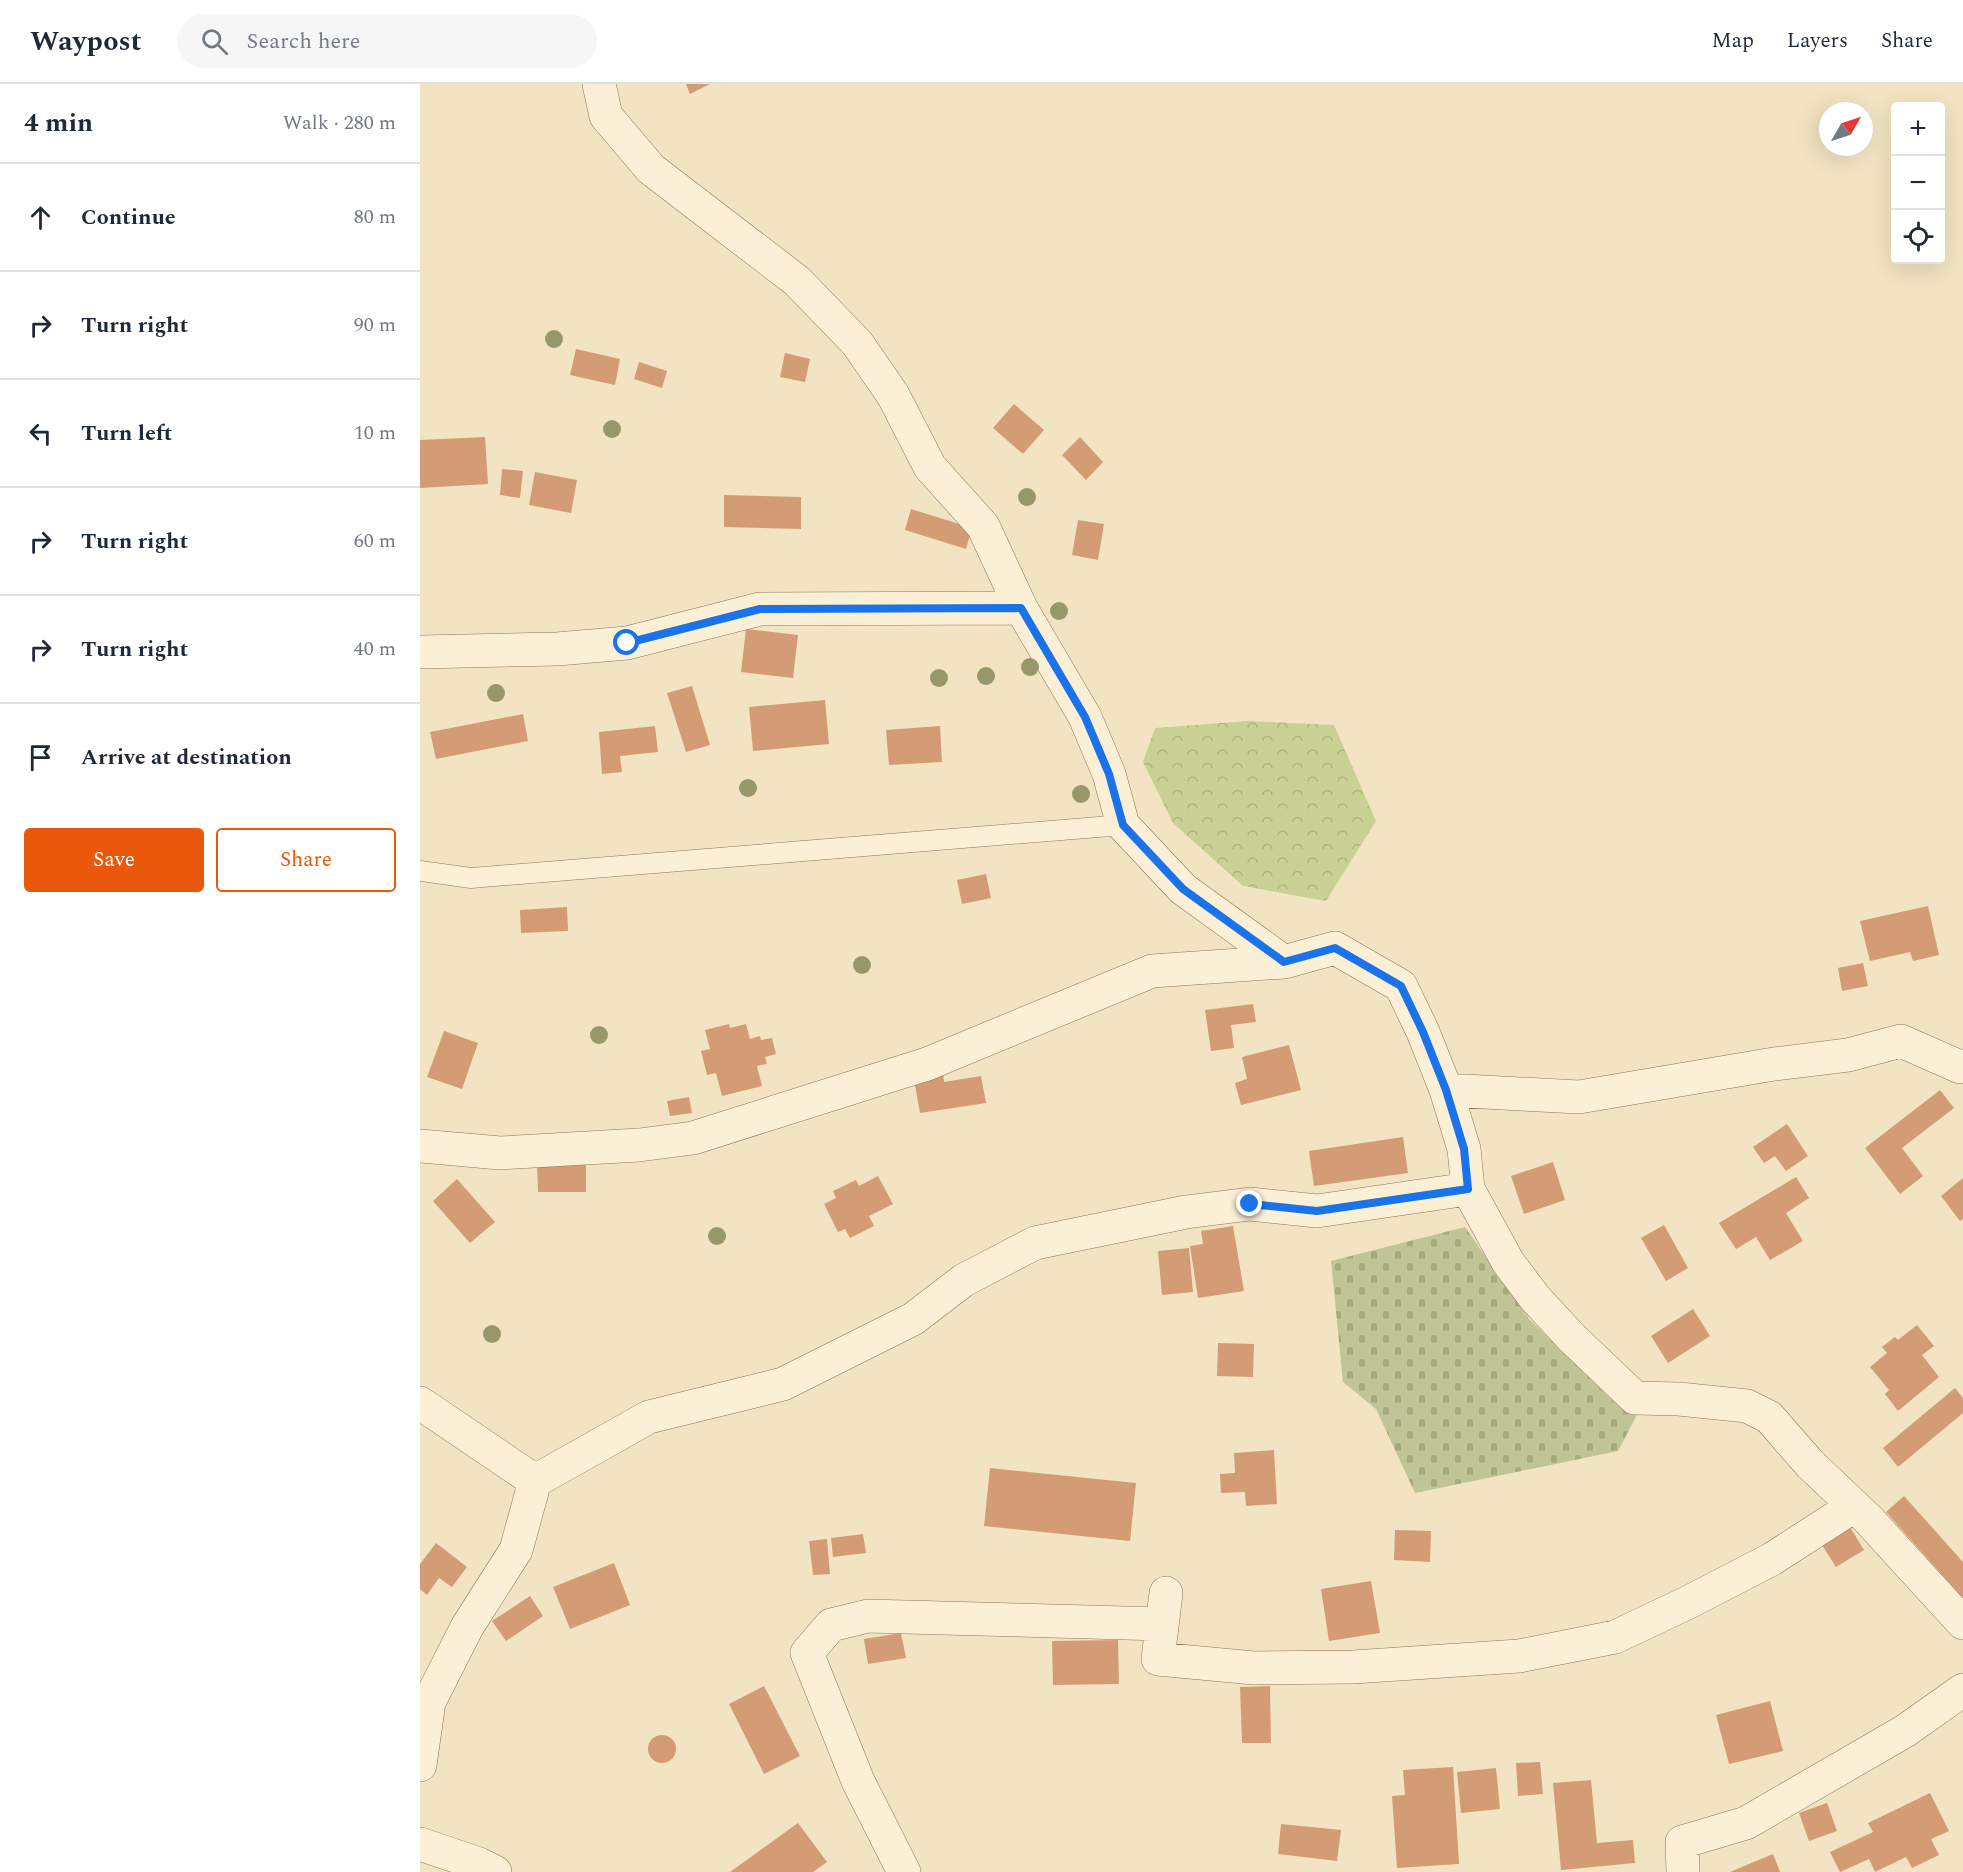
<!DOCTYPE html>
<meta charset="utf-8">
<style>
:root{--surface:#fff;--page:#f6f6f7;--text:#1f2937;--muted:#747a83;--line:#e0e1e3;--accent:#ea580c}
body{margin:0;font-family:Spectral,serif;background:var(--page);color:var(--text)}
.controls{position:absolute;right:18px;top:18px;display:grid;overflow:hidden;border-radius:6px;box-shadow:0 6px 24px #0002}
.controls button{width:54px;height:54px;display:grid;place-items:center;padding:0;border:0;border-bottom:2px solid var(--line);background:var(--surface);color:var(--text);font:30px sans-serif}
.compass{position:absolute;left:1399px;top:18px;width:54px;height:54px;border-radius:50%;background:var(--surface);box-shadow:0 6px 24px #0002;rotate:51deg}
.stop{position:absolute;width:18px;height:18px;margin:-14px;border:4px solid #1a73e8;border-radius:50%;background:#fff}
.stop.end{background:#1a73e8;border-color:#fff;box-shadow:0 2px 6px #0008}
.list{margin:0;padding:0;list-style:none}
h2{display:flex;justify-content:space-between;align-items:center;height:78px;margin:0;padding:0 24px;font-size:26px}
h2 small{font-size:20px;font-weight:400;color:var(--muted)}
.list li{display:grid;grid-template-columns:39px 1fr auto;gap:18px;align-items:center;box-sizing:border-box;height:108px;padding:0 24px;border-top:2px solid var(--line)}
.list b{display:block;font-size:22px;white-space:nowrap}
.list em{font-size:20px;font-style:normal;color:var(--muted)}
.actions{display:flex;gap:12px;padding:18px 24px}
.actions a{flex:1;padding:14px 0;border:2px solid var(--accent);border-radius:6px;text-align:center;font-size:21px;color:var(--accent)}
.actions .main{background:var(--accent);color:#fff}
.icon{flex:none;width:33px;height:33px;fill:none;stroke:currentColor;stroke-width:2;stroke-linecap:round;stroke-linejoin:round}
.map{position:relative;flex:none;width:1543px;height:1788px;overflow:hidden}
header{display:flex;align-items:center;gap:36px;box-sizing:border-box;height:84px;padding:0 30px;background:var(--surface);border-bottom:2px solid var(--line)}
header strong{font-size:28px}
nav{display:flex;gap:33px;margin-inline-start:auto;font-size:21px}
.search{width:420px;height:54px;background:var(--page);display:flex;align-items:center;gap:15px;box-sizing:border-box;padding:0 21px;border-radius:33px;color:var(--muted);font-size:22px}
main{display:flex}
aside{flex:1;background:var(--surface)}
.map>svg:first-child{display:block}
</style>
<header>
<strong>Waypost</strong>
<div class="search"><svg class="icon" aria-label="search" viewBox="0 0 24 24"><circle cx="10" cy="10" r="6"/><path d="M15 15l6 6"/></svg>Search here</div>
<nav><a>Map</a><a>Layers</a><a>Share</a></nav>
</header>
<main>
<aside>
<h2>4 min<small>Walk · 280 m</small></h2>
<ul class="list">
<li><svg class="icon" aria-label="ahead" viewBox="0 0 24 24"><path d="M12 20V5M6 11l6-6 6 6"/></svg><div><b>Continue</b></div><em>80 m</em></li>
<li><svg class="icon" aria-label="right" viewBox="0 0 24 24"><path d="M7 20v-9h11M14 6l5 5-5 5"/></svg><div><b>Turn right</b></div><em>90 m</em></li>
<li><svg class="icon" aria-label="left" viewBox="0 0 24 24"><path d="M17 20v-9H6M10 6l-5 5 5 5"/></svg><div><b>Turn left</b></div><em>10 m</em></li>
<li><svg class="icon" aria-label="right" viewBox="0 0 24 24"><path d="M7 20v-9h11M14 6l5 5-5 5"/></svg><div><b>Turn right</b></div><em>60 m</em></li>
<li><svg class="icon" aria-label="right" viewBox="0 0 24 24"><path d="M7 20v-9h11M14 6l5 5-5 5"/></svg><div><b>Turn right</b></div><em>40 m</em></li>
<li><svg class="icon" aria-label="arrive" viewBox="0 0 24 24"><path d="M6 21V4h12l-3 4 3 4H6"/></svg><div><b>Arrive at destination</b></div></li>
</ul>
<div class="actions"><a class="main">Save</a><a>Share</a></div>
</aside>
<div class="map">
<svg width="1543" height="1788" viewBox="0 0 1543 1788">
<defs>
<pattern id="forest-crowns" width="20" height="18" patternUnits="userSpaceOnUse" patternTransform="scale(1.5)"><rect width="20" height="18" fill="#cad195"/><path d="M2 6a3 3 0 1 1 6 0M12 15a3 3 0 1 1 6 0" fill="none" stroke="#aeb480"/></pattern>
<pattern id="cemetery-stones" width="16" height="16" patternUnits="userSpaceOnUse" patternTransform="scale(1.5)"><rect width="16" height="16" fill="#bfc595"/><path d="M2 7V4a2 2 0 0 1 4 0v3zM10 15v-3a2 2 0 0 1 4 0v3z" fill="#a5a980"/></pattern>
</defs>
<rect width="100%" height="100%" fill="#f2e4c2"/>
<path fill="url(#forest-crowns)" d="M828,637L914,641L956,737L906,817L823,802L753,739L723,678L735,644Z"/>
<path fill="url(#cemetery-stones)" d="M1045,1143L1109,1235L1195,1319L1219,1327L1198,1367L995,1409L956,1325L923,1298L911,1177Z"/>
<path fill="#d39c75" d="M266,0H290L270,10Z
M156,265L200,275L195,301L150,291Z
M365,269L390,275L385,298L360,293Z
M219,278L247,287L242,304L214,295Z
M594,320L624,346L603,370L573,344Z
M65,353L68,400L0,404V356Z
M660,353L683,378L666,396L642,371Z
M82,385L103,387L100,414L80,411Z
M115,388L157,396L151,429L109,421Z
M304,411L381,413V445L304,443Z
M491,425L552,444L546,465L485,446Z
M658,436L684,440L678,476L652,471Z
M326,545L378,551L373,594L321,588Z
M272,602L290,661L266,668L247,609Z
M405,616L409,660L333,667L329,623Z
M103,630L108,657L16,675L10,648Z
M235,642L238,668L200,672L202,688L182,690L179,648Z
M520,642L522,678L469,681L466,646Z
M566,790L571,814L542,820L537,796Z
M1508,822L1519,871L1493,877L1490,868L1450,877L1440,837Z
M147,823L148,847L101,849L100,826Z
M1443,879L1448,902L1422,907L1418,884Z
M833,920L836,938L811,941L814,964L791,967L785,926Z
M309,940L310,944L326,940L330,955L340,952L341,956L352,954L356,970L345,973L347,980L337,982L342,1002L302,1012L296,989L287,991L281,967L290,965L285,946Z
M24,947L58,959L42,1005L7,993Z
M869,961L881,1006L821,1021L815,999L827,995L822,973Z
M523,990L524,998L561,992L566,1019L500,1029L494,995Z
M1520,1006L1534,1024L1482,1064L1503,1092L1480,1110L1445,1064Z
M269,1013L272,1029L250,1032L247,1017Z
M1367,1040L1388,1072L1366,1087L1355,1072L1344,1079L1333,1063Z
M983,1053L988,1089L894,1102L889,1067Z
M117,1078H166V1108H118Z
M1133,1078L1145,1116L1104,1130L1091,1092Z
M458,1092L473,1120L449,1132L454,1142L430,1154L425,1145L418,1148L404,1120L416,1114L413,1107L436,1096L439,1102Z
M1376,1093L1389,1114L1366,1129L1383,1157L1350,1176L1336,1153L1316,1165L1299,1139Z
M1543,1094V1135L1540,1137L1521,1112Z
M37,1095L75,1138L50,1159L13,1117Z
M1244,1141L1268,1184L1246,1197L1221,1154Z
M813,1142L824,1207L778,1214L770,1162L783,1160L781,1147Z
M769,1164L773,1208L742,1211L738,1167Z
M1273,1225L1290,1252L1248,1279L1231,1252Z
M1497,1241L1514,1262L1502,1271L1519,1293L1478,1327L1465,1310L1469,1306L1450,1283L1467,1269L1462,1263L1475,1253L1478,1256Z
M798,1259L834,1260L833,1293L797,1292Z
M1535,1304L1543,1314V1329L1478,1383L1463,1364Z
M854,1366L857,1420L826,1422L825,1408L801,1409L800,1390L815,1389L814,1369Z
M570,1384L716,1399L710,1457L564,1442Z
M1484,1412L1543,1478V1514L1466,1428Z
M1430,1443L1444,1466L1416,1483L1402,1461Z
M975,1446L1011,1447L1010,1478L974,1476Z
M443,1450L446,1469L413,1473L411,1454Z
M407,1455L410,1490L393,1491L389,1457Z
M16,1459L47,1483L32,1503L19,1494L7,1511L0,1505V1480Z
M194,1479L210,1521L150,1545L133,1503Z
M951,1497L960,1549L909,1557L901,1505Z
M110,1512L123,1532L86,1557L72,1537Z
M481,1549L486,1574L448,1580L444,1555Z
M698,1556L699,1600L633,1601L632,1557Z
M344,1602L380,1672L344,1690L309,1620Z
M850,1602L851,1659H822L820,1603Z
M1350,1617L1363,1667L1309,1680L1296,1631Z
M228 1665a14 14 0 1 1 28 0a14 14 0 1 1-28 0Z
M1120,1678L1123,1710L1098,1712L1096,1679Z
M1033,1683L1039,1780L977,1784L972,1712L985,1711L983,1686Z
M1076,1684L1080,1725L1041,1729L1037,1688Z
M1171,1696L1177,1759L1213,1756L1215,1779L1141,1786L1133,1699Z
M1510,1709L1529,1747L1511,1755L1519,1771L1492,1784L1486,1773L1455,1788L1449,1775L1420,1788L1410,1768L1453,1748L1448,1739Z
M1407,1719L1417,1747L1389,1757L1379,1729Z
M378,1739L407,1778L393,1788H310Z
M861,1740L921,1746L917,1777L858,1770Z
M1353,1770L1360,1788H1310Z"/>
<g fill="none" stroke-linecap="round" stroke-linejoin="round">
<defs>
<path id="service" d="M0,787L51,794L703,741"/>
<path id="minor" d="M179,0L186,32L231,85L377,197L437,259L473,311L510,383L563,442L601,524L665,633L689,690L703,741L763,805L864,878L915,864L981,902L1003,948L1026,1006L1044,1065L1048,1105L1088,1178L1115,1214L1151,1253L1215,1314L1259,1315L1327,1322L1349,1333L1390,1380L1448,1435L1543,1539
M0,568L137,565L207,559L340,525L601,524
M1026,1006L1159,1013L1354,980L1428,971L1481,957L1540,983L1543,982
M0,1062L80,1069L219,1061L273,1054L507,980L732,887L864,878
M0,1319L115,1397L229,1333L363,1300L493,1235L544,1196L615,1159L766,1128L830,1120L897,1127L1048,1105
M746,1509L738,1575L834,1584L933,1583L1099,1572L1195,1553L1267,1519L1352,1475L1434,1422
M0,1681L9,1618L47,1543L96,1466L115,1397
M0,1760L59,1780L75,1788
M484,1788L438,1697L387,1569L411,1541L448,1532L742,1540
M1263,1788L1262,1758L1326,1739L1485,1647L1543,1606"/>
</defs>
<use href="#service" stroke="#8d7457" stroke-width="21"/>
<use href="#minor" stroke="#8d7457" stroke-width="34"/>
<use href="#service" stroke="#fbf0d6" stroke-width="20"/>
<use href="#minor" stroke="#fbf0d6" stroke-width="33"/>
</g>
<g fill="#97986a">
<circle cx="134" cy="255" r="9"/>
<circle cx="192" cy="345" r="9"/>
<circle cx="607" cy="413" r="9"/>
<circle cx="639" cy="527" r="9"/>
<circle cx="610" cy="583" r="9"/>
<circle cx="566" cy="592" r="9"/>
<circle cx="519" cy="594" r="9"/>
<circle cx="76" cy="609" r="9"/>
<circle cx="328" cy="704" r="9"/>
<circle cx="661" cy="710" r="9"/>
<circle cx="442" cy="881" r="9"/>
<circle cx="179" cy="951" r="9"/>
<circle cx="297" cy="1152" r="9"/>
<circle cx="72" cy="1250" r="9"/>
</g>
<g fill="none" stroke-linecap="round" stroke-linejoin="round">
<path stroke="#1a73e8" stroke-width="8" d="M207,559L340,525L601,524L665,633L689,690L703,741L763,805L864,878L915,864L981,902L1003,948L1026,1006L1044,1065L1048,1105L897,1127L830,1120"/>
</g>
</svg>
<div class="controls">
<button>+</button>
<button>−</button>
<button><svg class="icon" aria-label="locate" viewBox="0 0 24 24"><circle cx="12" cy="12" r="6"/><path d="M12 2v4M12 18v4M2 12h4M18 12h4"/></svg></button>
</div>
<svg class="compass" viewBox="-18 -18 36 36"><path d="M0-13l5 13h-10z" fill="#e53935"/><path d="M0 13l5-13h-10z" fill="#747a83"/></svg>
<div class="stop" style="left:207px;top:559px"></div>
<div class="stop end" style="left:830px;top:1120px"></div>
</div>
</main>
